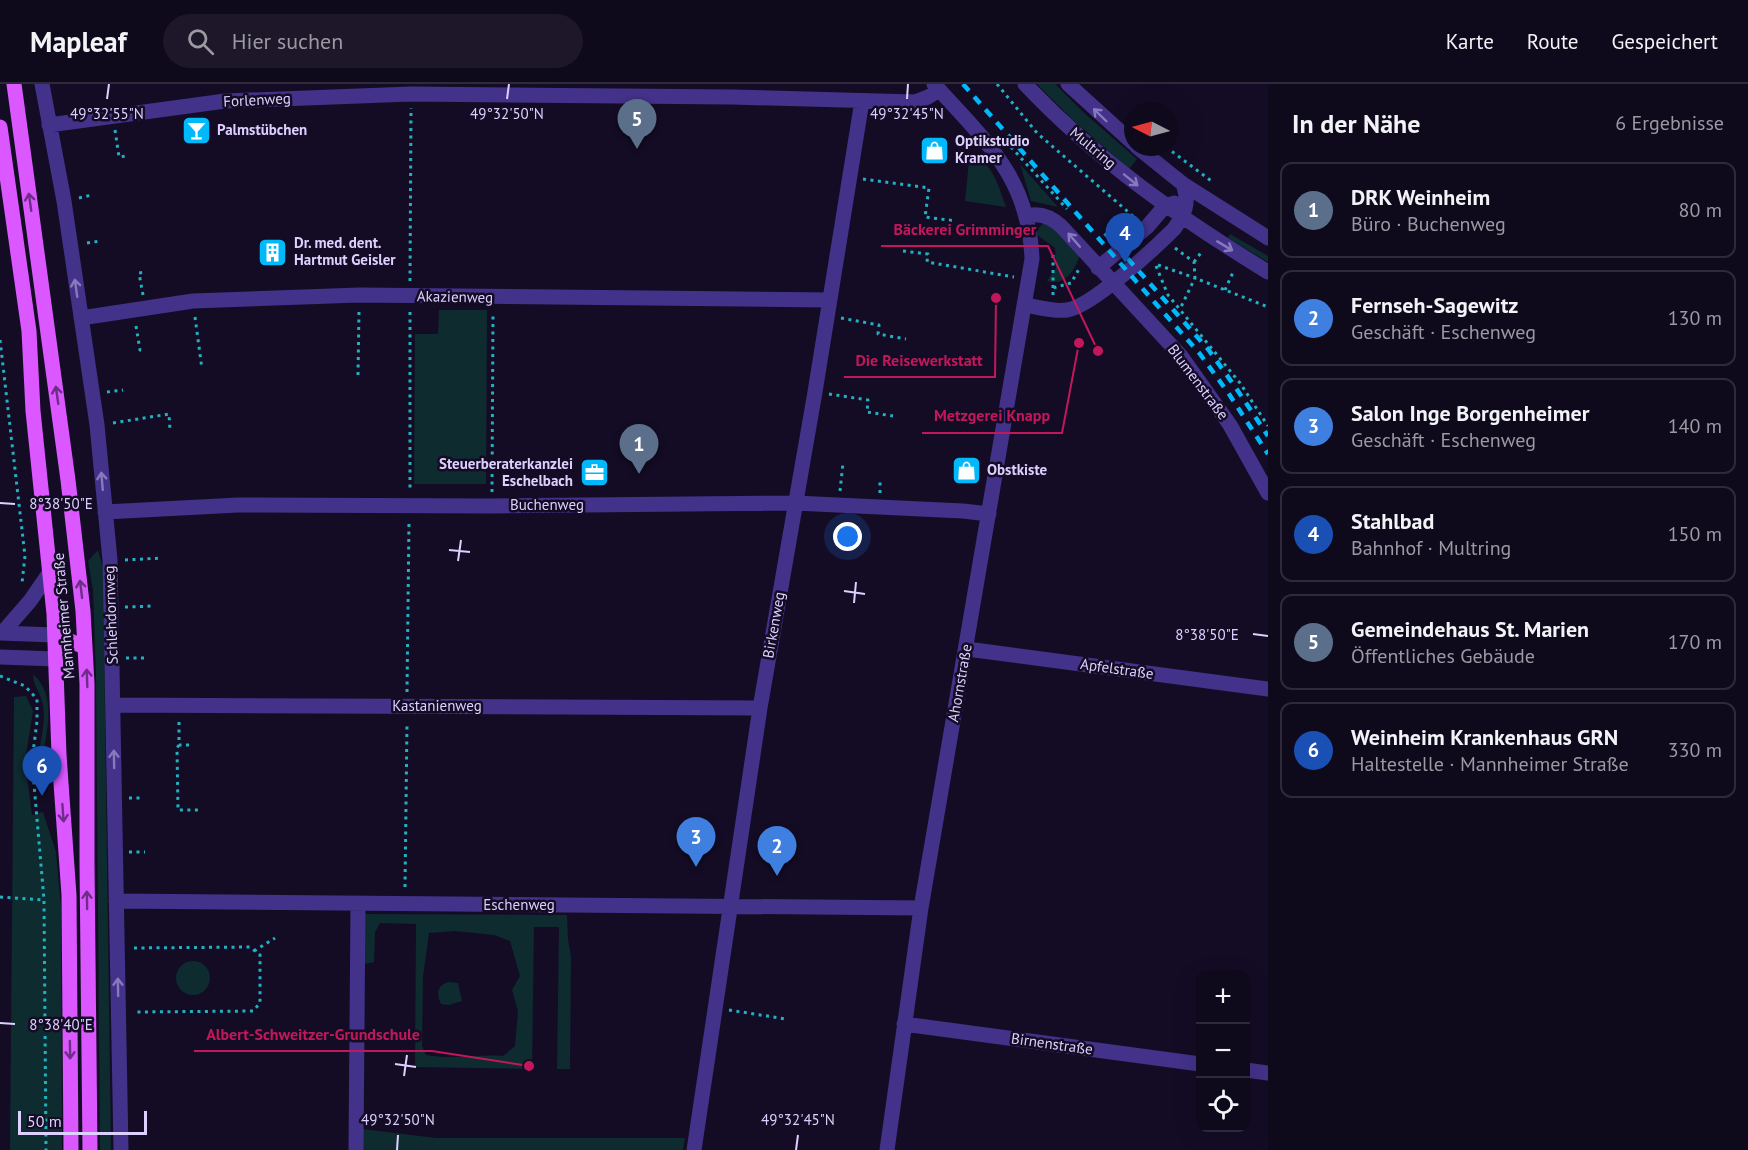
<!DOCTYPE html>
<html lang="de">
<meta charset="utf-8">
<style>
:root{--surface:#0f091c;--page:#1d1729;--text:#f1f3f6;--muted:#9b9aa3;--line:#2f2a3b;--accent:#00b9fb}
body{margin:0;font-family:"PT Sans",sans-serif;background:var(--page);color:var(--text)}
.controls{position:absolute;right:18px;bottom:18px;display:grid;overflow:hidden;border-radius:12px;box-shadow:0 6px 24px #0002}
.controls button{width:54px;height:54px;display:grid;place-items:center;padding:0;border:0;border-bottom:2px solid var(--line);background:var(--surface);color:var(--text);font:30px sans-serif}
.compass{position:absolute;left:1124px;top:18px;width:54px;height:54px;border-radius:50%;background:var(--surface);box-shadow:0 6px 24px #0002;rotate:276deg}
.scale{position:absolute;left:18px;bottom:15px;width:129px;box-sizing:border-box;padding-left:6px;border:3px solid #ddd0ff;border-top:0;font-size:16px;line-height:21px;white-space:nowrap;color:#ddd0ff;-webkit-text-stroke:4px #140c25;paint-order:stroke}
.you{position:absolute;left:848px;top:453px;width:21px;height:21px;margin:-15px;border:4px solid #fff;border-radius:50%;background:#1a73e8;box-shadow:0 0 0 9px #1a73e833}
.badge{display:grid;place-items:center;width:39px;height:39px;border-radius:50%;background:var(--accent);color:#fff;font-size:20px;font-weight:700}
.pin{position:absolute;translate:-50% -50px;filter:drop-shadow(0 2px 3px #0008)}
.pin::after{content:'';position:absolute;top:32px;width:21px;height:18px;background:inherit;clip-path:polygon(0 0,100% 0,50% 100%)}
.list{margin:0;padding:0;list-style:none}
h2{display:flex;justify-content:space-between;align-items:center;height:78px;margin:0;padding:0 24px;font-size:26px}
h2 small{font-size:20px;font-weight:400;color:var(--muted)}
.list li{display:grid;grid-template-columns:39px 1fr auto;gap:18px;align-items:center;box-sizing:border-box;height:96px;margin:0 12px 12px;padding:0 12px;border:2px solid var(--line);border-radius:12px}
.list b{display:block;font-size:22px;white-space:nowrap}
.list p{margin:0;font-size:20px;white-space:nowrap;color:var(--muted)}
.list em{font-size:20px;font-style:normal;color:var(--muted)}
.icon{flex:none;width:33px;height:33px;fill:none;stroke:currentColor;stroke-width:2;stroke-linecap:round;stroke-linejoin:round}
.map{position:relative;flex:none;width:1268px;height:1066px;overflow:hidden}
header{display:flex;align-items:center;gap:36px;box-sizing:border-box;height:84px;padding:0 30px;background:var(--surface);border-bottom:2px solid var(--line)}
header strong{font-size:28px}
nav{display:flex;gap:33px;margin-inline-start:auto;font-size:21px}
.search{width:420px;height:54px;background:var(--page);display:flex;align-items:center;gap:15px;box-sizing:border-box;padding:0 21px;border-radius:33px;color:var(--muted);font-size:22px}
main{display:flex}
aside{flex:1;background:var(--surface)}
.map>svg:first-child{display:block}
</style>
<header>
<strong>Mapleaf</strong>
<div class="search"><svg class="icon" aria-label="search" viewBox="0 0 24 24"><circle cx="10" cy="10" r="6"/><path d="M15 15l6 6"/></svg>Hier suchen</div>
<nav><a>Karte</a><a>Route</a><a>Gespeichert</a></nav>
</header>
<main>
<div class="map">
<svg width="1268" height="1066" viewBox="0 0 1268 1066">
<rect width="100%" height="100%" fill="#140c25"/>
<path fill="#0e2b30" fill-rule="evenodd" d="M1037,0H1055L1083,28L1137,75L1129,85L1072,35Z
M976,72C993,81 1000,106 1006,123L965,117L969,77Z
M1020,80L1058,123L1031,117Z
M1045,138L1050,139L1080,171C1074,187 1066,202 1047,197L1056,184L1055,164L1036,150L1037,145Z
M1230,150L1268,172V178L1228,154Z
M439,226H487L486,400H414L415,250H438Z
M98,466L103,484L111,1066H100L96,592L93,506L88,477Z
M33,590C58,613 46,648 42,678L37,677C40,660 46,639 43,621C41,609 33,602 33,590Z
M26,612L33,627L25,677L32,731L43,728L56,768L61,823L62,1066H10L14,613Z
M365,830L567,831L568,856L571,872L570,985H557L559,843H534L532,985L415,983L416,840L380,839L375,848L374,878L364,880ZM455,847L494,851L510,857L520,892L512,906L518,927L515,962L503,972C478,970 452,976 426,971L422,962L423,892L429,849Z
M176 894a17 17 0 1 1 34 0a17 17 0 1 1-34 0Z
M449,898L458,899L462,917L449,921L441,920C436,910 437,901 449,898Z
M362,1045L436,1054H685L683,1066H362Z"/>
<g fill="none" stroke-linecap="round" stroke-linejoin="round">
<path stroke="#21b1c1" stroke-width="3" stroke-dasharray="3 4.5" stroke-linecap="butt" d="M997,0L1037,49L1134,133
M115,46L119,73L126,72
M1011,63L1067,125
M1166,63L1214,99
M863,95L929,104L925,133L956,137
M79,114L92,111
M87,159L100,157
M1175,164L1194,178L1195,194L1268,223
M903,167L928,170L927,178L1014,193
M1194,178L1203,166
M1158,181L1195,194L1180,225
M1156,182L1168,211L1240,299L1268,342
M410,197L411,24
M1053,204V168
M1225,206L1234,186
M143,211L139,189L146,188
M1053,211V204L1071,199L1079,185
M410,228V407
M195,233L202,285
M841,234L879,241L878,250L906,255
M136,242L140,266L144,267
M0,256L25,472L22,499
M358,291L359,227
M107,308L123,306
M829,310L868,316L867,328L893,332
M113,339L169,330L170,346
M840,407L843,379
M492,408L493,229
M880,409V396
M125,476L162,474
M125,523L154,522
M126,574H145
M0,592L25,602L37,615V637L32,677L44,816L46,1066
M407,608L409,438
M179,638V661H190
M179,661L177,664L178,726H200
M129,714H144
M129,768H145
M405,803L407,639
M0,813L44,816
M134,864L250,863L260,871V919L253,927L135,928
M254,867L275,854
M729,926L786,935"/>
<path stroke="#433289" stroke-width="15" d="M42,0L64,117L97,341L110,476L121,1066
M1025,0C1098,77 1178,133 1268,188
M1068,0L1133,59
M49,41L225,17L411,10L732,13L915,18L928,13L939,6
M1137,63L1183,100L1268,154
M1026,132C1040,128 1051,133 1061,142L1181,272L1230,341L1268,409
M1098,184L1147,143L1165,122L1174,119
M1025,221C1038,223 1053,228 1067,226C1091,223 1155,164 1174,145C1185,130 1190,118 1183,100
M81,234L193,217L359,211L830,216
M105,428L238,421L492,422L795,419L963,427L989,430
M0,549L55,551
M2,549L30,517L50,488
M967,565L1268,605
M0,573L56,575
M113,621L760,624
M116,817L921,824
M904,940L1200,980
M1246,986L1268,989
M356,1066L358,819
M694,1066L760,624L815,308L862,17
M887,1066L921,824L1032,175C1029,93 985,57 934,0"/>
<path stroke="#db57ff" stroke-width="15" d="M14,0L68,396L83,527L87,600V779L90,1066
M0,43L29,247L33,327L54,530L59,671L69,811L71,1066
M55,551L85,563"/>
<path stroke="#00b9fb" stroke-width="4.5" stroke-dasharray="9 8" stroke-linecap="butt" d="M963,0L1200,270L1229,310L1268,370
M1105,149L1208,265L1236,304L1268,352"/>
</g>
<defs><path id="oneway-shaft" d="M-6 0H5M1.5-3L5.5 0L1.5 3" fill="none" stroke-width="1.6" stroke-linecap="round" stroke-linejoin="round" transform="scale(1.5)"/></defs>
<g stroke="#8879be">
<use href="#oneway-shaft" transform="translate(1100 31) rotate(-136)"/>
<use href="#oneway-shaft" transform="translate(1131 96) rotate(39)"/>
<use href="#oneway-shaft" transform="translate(1074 156) rotate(-131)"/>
<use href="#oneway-shaft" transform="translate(1225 162) rotate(31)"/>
<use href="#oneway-shaft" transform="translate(76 204) rotate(-98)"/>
<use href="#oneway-shaft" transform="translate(102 397) rotate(-95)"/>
<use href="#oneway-shaft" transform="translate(114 675) rotate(-91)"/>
<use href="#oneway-shaft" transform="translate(118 903) rotate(-91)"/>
</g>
<g stroke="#6e2e87">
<use href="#oneway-shaft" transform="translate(30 118) rotate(-98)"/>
<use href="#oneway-shaft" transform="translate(57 311) rotate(-98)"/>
<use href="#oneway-shaft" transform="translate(81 505) rotate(-97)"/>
<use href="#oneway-shaft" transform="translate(87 594) rotate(-92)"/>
<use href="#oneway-shaft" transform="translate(63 729) rotate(86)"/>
<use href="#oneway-shaft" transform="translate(87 816) rotate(-91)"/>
<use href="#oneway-shaft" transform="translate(70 966) rotate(89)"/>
</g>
<path fill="none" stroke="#ddd0ff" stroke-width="2" d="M107,15L109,0M507,15L509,0M907,15L908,0M0,419L15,420M449,466L470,468M458,477L461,456M844,507L865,510M854,519L856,498M1253,550L1268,552M0,939L15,940M395,980L416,983M404,992L407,971M397,1066L398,1051M796,1066L798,1051"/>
<defs>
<symbol id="bar-square" viewBox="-11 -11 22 22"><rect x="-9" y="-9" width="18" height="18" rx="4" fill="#00b9fb" stroke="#140c25"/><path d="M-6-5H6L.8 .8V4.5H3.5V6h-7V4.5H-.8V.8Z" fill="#fff"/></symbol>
<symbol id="shop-square" viewBox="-11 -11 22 22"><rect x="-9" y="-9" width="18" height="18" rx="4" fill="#00b9fb" stroke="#140c25"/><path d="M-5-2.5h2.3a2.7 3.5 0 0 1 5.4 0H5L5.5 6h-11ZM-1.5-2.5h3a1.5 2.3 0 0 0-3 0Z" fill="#fff"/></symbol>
<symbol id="building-square" viewBox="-11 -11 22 22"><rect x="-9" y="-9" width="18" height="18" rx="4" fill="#00b9fb" stroke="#140c25"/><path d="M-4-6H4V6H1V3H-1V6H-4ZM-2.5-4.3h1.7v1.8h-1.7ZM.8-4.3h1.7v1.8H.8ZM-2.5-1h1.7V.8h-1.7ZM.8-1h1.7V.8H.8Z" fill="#fff"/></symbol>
<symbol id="office-square" viewBox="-11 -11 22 22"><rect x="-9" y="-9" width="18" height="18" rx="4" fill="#00b9fb" stroke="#140c25"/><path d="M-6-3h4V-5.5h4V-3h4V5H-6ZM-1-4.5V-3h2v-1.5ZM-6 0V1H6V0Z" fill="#fff"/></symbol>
</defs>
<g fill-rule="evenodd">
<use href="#bar-square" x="180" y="30" width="33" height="33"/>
<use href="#shop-square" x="918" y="50" width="33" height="33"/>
<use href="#building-square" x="256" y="152" width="33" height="33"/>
<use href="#shop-square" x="950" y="370" width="33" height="33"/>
<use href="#office-square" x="578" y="372" width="33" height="33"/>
</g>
<g text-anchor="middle" stroke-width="5" stroke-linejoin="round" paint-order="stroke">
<g font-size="15" fill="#ddd0ff" stroke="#140c25">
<text transform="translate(257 16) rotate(-3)" y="5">Forlenweg</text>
<text transform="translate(1093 64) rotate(40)" y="5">Multring</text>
<text transform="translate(455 213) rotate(1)" y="5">Akazienweg</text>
<text transform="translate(1198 298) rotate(53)" y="5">Blumenstraße</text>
<text x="547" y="426">Buchenweg</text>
<text transform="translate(111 531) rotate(-92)" y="5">Schlehdornweg</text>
<text transform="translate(64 532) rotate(-95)" y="5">Mannheimer Straße</text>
<text transform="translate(774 541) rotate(-80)" y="5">Birkenweg</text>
<text transform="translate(1117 585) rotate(8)" y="5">Apfelstraße</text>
<text transform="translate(960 599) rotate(-80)" y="5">Ahornstraße</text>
<text x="437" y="627">Kastanienweg</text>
<text x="519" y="826">Eschenweg</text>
<text transform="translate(1052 960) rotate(8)" y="5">Birnenstraße</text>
</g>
<g font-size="15" font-weight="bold" fill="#ddd0ff" stroke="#140c25" text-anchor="start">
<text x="217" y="51">Palmstübchen</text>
<text x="955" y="62">Optikstudio<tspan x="955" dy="17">Kramer</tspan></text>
<text x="294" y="164">Dr. med. dent.<tspan x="294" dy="17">Hartmut Geisler</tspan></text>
<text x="573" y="385" text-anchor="end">Steuerberaterkanzlei<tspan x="573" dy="17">Eschelbach</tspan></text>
<text x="987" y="391">Obstkiste</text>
</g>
</g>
<g font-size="15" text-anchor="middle" fill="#ddd0ff" stroke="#140c25" stroke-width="5" stroke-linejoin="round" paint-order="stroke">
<text x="107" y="35">49°32'55"N</text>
<text x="507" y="35">49°32'50"N</text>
<text x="907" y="35">49°32'45"N</text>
<text x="61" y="425">8°38'50"E</text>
<text x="1207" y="556">8°38'50"E</text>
<text x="61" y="946">8°38'40"E</text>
<text x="398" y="1041">49°32'50"N</text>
<text x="798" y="1041">49°32'45"N</text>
</g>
<path fill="none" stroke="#c2185b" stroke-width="2" d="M1098 267L1048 162H881M996 214L995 293H844M1079 259L1062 349H922M529 982L432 967H194"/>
<g fill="#c2185b" stroke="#140c25" stroke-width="2">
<circle cx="1098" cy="267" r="6"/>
<circle cx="996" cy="214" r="6"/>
<circle cx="1079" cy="259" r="6"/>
<circle cx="529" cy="982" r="6"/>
</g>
<g font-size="16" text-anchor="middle" font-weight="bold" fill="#c2185b" stroke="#140c25" stroke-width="5" stroke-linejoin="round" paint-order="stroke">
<text x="965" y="151">Bäckerei Grimminger</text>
<text x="919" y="282">Die Reisewerkstatt</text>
<text x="992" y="337">Metzgerei Knapp</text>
<text x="313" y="956">Albert-Schweitzer-Grundschule</text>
</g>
</svg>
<div class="controls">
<button>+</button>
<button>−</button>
<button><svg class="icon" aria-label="locate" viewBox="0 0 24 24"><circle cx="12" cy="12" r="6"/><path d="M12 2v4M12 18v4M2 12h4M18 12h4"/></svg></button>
</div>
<svg class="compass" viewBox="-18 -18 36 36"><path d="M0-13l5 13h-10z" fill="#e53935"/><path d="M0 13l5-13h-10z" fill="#9b9aa3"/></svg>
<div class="scale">50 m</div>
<div class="you"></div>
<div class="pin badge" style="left:639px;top:390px;background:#5c6f8a">1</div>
<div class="pin badge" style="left:777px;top:792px;background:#3f7fe0">2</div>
<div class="pin badge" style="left:696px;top:783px;background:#3f7fe0">3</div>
<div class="pin badge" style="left:1125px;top:179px;background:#1a4fb4">4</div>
<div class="pin badge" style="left:637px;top:65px;background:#5c6f8a">5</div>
<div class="pin badge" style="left:42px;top:712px;background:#1a4fb4">6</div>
</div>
<aside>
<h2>In der Nähe<small>6 Ergebnisse</small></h2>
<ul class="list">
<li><span class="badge" style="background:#5c6f8a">1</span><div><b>DRK Weinheim</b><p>Büro · Buchenweg</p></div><em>80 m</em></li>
<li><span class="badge" style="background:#3f7fe0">2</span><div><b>Fernseh-Sagewitz</b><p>Geschäft · Eschenweg</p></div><em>130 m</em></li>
<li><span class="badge" style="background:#3f7fe0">3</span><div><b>Salon Inge Borgenheimer</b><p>Geschäft · Eschenweg</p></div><em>140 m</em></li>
<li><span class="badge" style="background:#1a4fb4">4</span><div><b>Stahlbad</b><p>Bahnhof · Multring</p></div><em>150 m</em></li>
<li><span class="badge" style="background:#5c6f8a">5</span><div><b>Gemeindehaus St. Marien</b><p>Öffentliches Gebäude</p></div><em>170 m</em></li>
<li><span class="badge" style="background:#1a4fb4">6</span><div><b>Weinheim Krankenhaus GRN</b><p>Haltestelle · Mannheimer Straße</p></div><em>330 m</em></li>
</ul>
</aside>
</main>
